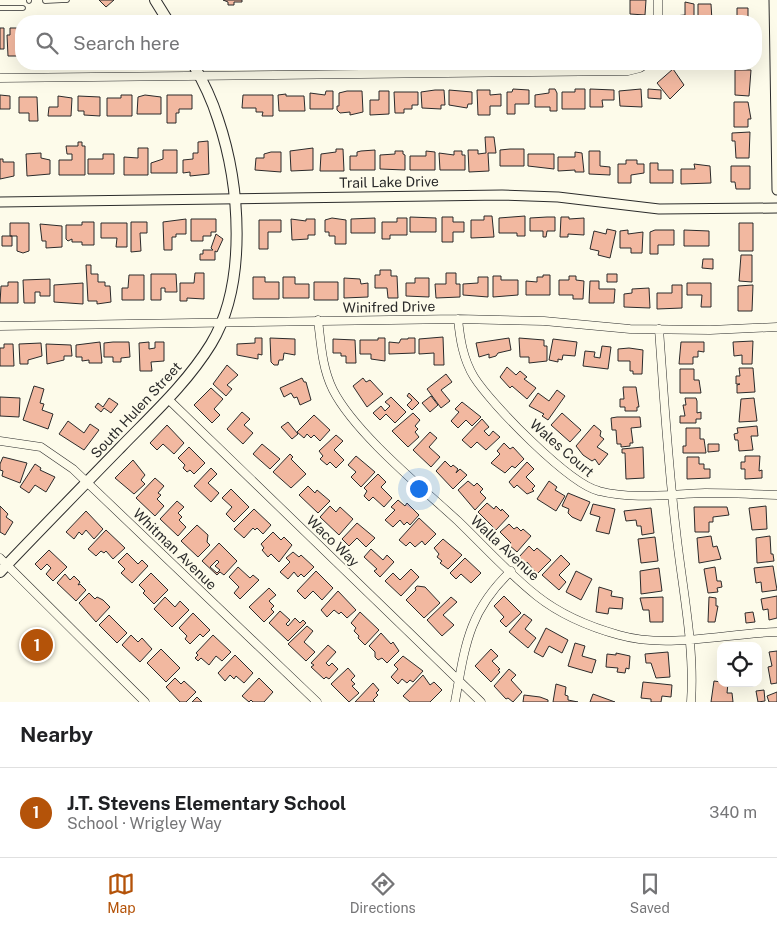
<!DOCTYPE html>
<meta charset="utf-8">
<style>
:root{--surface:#fff;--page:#f2f2f2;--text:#202124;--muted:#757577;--line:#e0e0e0;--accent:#b45309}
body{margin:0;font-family:"Public Sans",sans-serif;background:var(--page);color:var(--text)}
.controls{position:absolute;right:15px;bottom:15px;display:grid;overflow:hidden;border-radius:10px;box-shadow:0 5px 20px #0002}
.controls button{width:45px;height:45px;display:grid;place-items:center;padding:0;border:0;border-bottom:1px solid var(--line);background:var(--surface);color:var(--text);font:25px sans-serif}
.you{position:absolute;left:418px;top:488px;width:18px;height:18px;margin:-12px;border:4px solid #fff;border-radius:50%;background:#1a73e8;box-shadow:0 0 0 8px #1a73e833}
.badge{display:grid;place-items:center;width:32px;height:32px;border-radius:50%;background:var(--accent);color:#fff;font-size:16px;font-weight:700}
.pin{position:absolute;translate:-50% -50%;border:2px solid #fff;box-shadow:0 1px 5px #0006}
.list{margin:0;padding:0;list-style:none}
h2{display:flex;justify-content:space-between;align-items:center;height:65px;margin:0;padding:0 20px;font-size:21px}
h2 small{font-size:16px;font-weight:400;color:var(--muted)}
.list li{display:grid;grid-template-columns:32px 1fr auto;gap:15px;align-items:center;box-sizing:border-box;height:90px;padding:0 20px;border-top:1px solid var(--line)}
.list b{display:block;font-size:19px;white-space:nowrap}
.list p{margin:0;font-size:16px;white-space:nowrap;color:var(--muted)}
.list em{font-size:16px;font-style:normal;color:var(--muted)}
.icon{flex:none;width:28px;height:28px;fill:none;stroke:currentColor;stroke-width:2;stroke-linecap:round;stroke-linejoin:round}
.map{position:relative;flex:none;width:777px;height:702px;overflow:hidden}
.search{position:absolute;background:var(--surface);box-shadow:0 5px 20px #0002;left:15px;right:15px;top:15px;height:55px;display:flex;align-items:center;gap:12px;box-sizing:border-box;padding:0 18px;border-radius:20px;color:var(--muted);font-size:19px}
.sheet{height:155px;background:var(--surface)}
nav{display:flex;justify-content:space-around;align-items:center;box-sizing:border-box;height:70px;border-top:1px solid var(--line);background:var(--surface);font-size:14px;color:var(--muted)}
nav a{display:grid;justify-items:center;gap:2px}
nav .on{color:var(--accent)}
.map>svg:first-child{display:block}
</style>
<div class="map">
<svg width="777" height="702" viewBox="0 0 777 702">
<rect width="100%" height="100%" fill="#fdfbea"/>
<path fill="#f2b8a0" stroke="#2b2b2b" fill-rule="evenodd" d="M99,0H114L106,7Z
M223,0H242V2H234V5H228V2Z
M630,0H646L645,15L630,14Z
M685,2L694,4V21H674V16L685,15Z
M698,4H711L712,21H698Z
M737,8H748V21H731V19H737Z
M0,28H4V49H0Z
M10,28H21V52H18V56H8L7,35H10Z
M673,69L684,85L670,99L657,83Z
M735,70H751L749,96L735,95Z
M513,89L529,90V104H515V114H507V92H512Z
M549,89H555L557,93V111H550V107H535V95L549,93Z
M575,89H585V109H562V92H575Z
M590,89L614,90V100H602L603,107H590Z
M641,89L642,107L620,106L619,91Z
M648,89L661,90V99L648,98Z
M435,90H444L445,105H441V109L422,108L421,92Z
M449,90L472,92V104H468L467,108L449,105Z
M477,90H490V95L501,94V106H490V115H478Z
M326,91H333V109H310V93L325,95Z
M347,91H362L363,112L350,115V112L340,113L337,110V106H339V93Z
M379,91H389V114L370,115V100H379Z
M394,92H418V105H412V109H404V113H395Z
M286,94V96H304L305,111H279L278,95Z
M0,95L10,96V109H0Z
M121,95H132V116H107V98H121Z
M145,95L161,97V114H137L138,97Z
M167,95H192V109H179V113H176V123H167Z
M243,95H273V116H262L263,112H256V108H242Z
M58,96L72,98L71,116H48L49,107H58Z
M78,96L100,97V116L84,115V111H78Z
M19,97H37L38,121H29V113H19Z
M734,102H748L751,119H748V127H734Z
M750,132L749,158H736L735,141H732V133Z
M485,137H494L496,153H488L489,171L469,172L468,150H478V154L486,153Z
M208,141L209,174L190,176V172L183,173V160L193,159V153H198V142Z
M78,142H82V146H85V175H59V160H72V154H67L66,146H78Z
M138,148H148V175H124V157L138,158Z
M313,148V170L291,171L290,151Z
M336,149H343L344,171H320L321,154L336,152Z
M510,149H524V166H500V150Z
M163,150H177V173H151V163L163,159Z
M375,150V170H350V156H357V152L361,151Z
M395,151H403V154L405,155V170L380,169V155L395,154Z
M426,151L435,152V170H410V156H426Z
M454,151H462V155H465V170H440L439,153L454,155Z
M589,151H600V166L610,167V175L589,174Z
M271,152H281V172L255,170L256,158H264V154Z
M575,152L582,153L584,172H575V170L558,171V157H575Z
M41,153V158L50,160V174L27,176L26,154Z
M103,154H114V174H88V159H103Z
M528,154H554V169L528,166Z
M0,159H3V162H14V176L0,179Z
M626,160H637V164H644V173L631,175V183H618V164H626Z
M650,163H658V170H673V183H650Z
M694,164L710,166L711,183L681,184V169H695Z
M731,166H750V189H736L735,182H731Z
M484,216H492L494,237L471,238V220H484Z
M525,216V236H517V233H499V218Z
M410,217L436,218V232H410Z
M442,217H453V222H464V232H453V242H442Z
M547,217H555V231H547L546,237H543V231H530V218Z
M561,217H569V219L584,218V235L568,234V237H560Z
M332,218L346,220V244H335V236H329V232H325V220Z
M375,218V233H351V219Z
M397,218H407V235H390V239H382V222H397Z
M186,219V234H176V237H172V250H164L163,222Z
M191,219H216V232H211V236H203V241H191Z
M291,219L306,221V219H315V235H308V239L292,240Z
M259,220H281V232H268V249H259Z
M82,222H94V245H82V242H72V239L68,241L66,239V225H82Z
M131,222H147V233H140L141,251L131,252Z
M10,223H29V251L23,253L17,251V236H10Z
M101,223H127V247H116L117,238H101Z
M739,223H753V251H739Z
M40,224L62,226V247L46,248V241H42Z
M607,229L616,231L610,258L598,255L599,251L590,249L594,231L606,234Z
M628,230V234L643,232L642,253H631V248H620V231Z
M655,230H674V245H658V254H650V232Z
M684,230L709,231V246H684Z
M216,234L223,239L217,252L215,251V260H200V254H203V250H213L211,248Z
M2,236H12V246H2Z
M741,255H752V282L739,281Z
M703,259H713V269L702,268Z
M86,265H91V274H98V282H105V286H110L111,302L97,304V301H88Z
M380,270H391V276H397L398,298H388L387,288H375V275H380Z
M195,273H204V299L187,298V301H180V283H194Z
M446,273H456V284H460V297L436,298L435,284H446Z
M151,274H176L177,292H165V288H161V300H151Z
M607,274H617V282H607Z
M129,275H144V300H122V288H128Z
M543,275H550V295H526V281L537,282V277H543Z
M493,276H501V280H518V295L493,297Z
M569,276H576V280L584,281L583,299H573V295H559V280H569Z
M253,277H265V282H279V299H253Z
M283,277H295V284H309V298H283Z
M478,277H488V297L463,295V284L478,283Z
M344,278L360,279L361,284L368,283V297L344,298Z
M415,278H429V297L406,296V283H415Z
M50,279V296H40V292H35V303H24L23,280Z
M590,281H599V289H615L614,303H589Z
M8,282H18V303H0L1,286H8Z
M314,282H338V300H314Z
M83,283V304L54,302V285Z
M687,283H711V307H701L702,295H687Z
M672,285H682V308L657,309V293H672Z
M753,285L752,311H738V286Z
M649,288L650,308L624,307V294L632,293V289Z
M443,337L444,365H434V353L419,354V339Z
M255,338H262V355L258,354V359L237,355V344L255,343Z
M270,338L295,339V355L284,353L283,360H279L278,365H274L271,362Z
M378,338H385V361L371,359V354H360V340H378Z
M408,338H415V353L389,354V342L399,343L401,339H408Z
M509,338L511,350L498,353L496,356L489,358V354L479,357L476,343Z
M519,338L544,340V346H547V361L529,363V357H520Z
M333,339L355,340L356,363H346V356H341V353H333Z
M553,339L577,342L575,356L563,355L562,360L558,359V362L549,360Z
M753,341L752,364H742V355L734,356L733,342Z
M100,342L102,363H89V360L82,361V357H76V345Z
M113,342H129L130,357L121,358V362H113V357H104V343Z
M149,342V349L155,348V342H164V361L151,362L152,371H140L139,343Z
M681,342H704V352L698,351V357H693V364H679Z
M41,343L42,356L28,360V364H20L19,344Z
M4,344H13L14,366H0V348H4Z
M46,344L71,345L72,356H64V360L47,364Z
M602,346L611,347L608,369L583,366L585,351L595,352L594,357L600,358Z
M629,348L643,350L642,374H633V371H630V361H618V349Z
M227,365L238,375L227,385L232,389L226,396L213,384Z
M507,367L516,375L520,371L527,377L524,379L536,388L527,399L512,386L510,388L500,377Z
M739,368H753L755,392L737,393V385L740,384H736V376H740Z
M680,369H694V380H699L701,393H680Z
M446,374L452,382L441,390L450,401L441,408L427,389Z
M302,378L304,382H306L311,400L300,405L297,397L294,398L291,393L284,397L280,388Z
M363,378L366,382L370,380L383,394L367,407L353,386Z
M34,386L44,389L40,403L44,404L42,410L53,414L48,429L23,420Z
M623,387H636L639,407H637V411H625V407H620V399H624Z
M211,388L223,399L214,409L220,415L212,423L194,405Z
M557,390L565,396L548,420L542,416L544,414L529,406L538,393L549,401Z
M409,393L419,403L412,410L407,405L412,400L407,396Z
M431,396L438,405L430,412L422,403Z
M0,397L20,398L19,417L0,416Z
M391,397L406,412L395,423L386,414L380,420L373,413L381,406L385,411L390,406L385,402Z
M109,398L118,404L111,413L104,408L101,412L95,407L98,403L103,407Z
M685,398H696L697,401V413L701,412V419H696V423H680V416H685L683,405H686Z
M754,398L757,421L739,422L741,399Z
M462,402L481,417L472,426L466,420L458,428L451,421L459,412L455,409Z
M242,412L250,419L244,425L253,433L243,444L227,429Z
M413,413L420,420L415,426L418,429L415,432L419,437L408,447L392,431Z
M562,413L581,430L570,442L551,425Z
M314,415L330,430L320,441L314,435L311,438L307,434L304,438L297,432Z
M617,417H640L641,427L631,428L633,443H630V446L621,447V444H617L616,430H612L611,418Z
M482,419L489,427L484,431L489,436L493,431L500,437L486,450L477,442L471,448L462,440Z
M68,421L84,433L90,424L99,430L84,450L59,434Z
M288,422L298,434L292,439L281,427Z
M167,425L184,443L174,454L163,444L157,450L150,443Z
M594,425L601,431L600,436L604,439L597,447L608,454L599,465L595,459L592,461L583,455L576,446Z
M757,426L758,436H751L753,450L739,451L738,440H735L734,434L738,433L737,428Z
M686,428H700V439H704L706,453H683V446H686Z
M430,432L437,438L429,447L440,457L431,467L413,450Z
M336,435L343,441L334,450L344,460L336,468L330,462L327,465L320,459L323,456L319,451Z
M504,443L510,449L513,447L524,459L515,468L512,466L505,473L491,463L500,454L497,451Z
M262,444L280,459L270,469L253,454Z
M708,444H719V451L708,452Z
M189,447L205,463L194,474L190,470L187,472L183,468L185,465L178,458Z
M643,447L644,478L626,479L625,453H622V449Z
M290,454L293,457L291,459L306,474L291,488L273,472Z
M356,456L375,472L361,487L351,477L356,472L348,465Z
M745,456H760L759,471L762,470V478L745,479V469H741V462H745Z
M3,457L27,463L20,483L2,476L3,471L0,470V464Z
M687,457H699V464H704V469H710V478L687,479Z
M133,460L145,475L141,480L145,484L134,494L115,478Z
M445,461L451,467L453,465L458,469L456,473L460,469L467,475L453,489L436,471Z
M527,462L534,469L526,477L535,486L532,489L534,491L527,494L517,485L514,488L509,482Z
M35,464L41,468L40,470L55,477L46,492L35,485L29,493L20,487Z
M211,468L217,474L208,483L219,493L211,502L194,486Z
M378,474L386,482L381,487L392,498L384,507L373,497L369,501L364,496L367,491L364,488Z
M155,478L164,486L158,493L161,495L157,499L164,506L155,516L136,498Z
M468,481L474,486L477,483L483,489L480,492L486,498L475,510L458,490Z
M549,481L557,487L555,490L565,496L556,511L537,499Z
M308,486L315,493L317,490L330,501L318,513L299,495Z
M231,489L249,507L234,522L226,514L232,507L222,498Z
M568,493L590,502L581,521L572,517L568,513L569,509L562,506Z
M398,500L405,506L407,503L419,515L410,525L407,522L404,525L400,520L393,527L385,520L395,510L391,507Z
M177,501L184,507L178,513L182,517L179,520L186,527L178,536L160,519Z
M487,503L494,509L496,506L501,511L502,509L509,516L496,530L478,512Z
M593,504L615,509L609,534L596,531L600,517L590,514Z
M0,506L8,514L6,517L13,522L5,535L0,532Z
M330,506L336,512L340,507L353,519L339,535L320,517Z
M766,506L767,529L752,530L749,508Z
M694,507H727L729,515L713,517V522H709V532H695Z
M651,508L654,533L642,535L641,526H637L636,520L626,521L624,511Z
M254,509L271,525L263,534L257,528L255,530L253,528L244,538L234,529Z
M86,511L103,529L94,539L86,530L82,535L79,532L74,539L66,532Z
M419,518L436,534L425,545L422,541L415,547L410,542L406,546L399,540Z
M357,523L375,538L366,547L357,538L349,546L342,539Z
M509,524L514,529L517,527L521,531L523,529L531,536L517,552L509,545L511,543L500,532Z
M197,525L208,535L207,542L210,545L198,557L181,541Z
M106,530L125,548L113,559L106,551L104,553L101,551L96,556L88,549Z
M273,532L281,540L284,537L292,545L279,562L271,554L268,557L262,550L264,548L261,544Z
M711,536L713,547L717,546L721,559L699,563L697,538Z
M770,536L771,554H773L774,561L757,563L756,538Z
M655,537L658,561L641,563L638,539Z
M443,539L462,555L448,569L440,563L442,561L437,557L439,554L434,548Z
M219,543L237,561L224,575L220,572L217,575L202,561ZM217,560L219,562L215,566L220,570L217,573L210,567Z
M529,546L534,551L537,548L551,560L537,574L527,562L526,563L519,557Z
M371,549L383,560L387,555L394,562L380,577L374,571L377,569L364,557Z
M49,550L67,567L53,581L46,574L51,568L47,564L41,570L35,564Z
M293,552L299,557L301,555L314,567L304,577L301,574L298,577L294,572L288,579L280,572L290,562L286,558Z
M127,553L138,564L142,560L148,566L132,583L121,573L125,569L118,562Z
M561,555L570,564L559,575L566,582L559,590L542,575Z
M465,558L481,573L471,583L461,574L456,579L450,573Z
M773,566L777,590L762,592L761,582L756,583L754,568Z
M238,567L250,578L253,575L259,580L240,599L234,593L239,587L229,577Z
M715,567L717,581H721L722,587L717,588L718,592L708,593L704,569Z
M659,568L662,591L641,594L640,571Z
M411,569L419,577L401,596L385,581L393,573L400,580Z
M316,571L333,588L322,600L313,591L305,599L297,591Z
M576,571L592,579L581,600L566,592Z
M151,573L168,590L154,604L143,593L145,591L139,585Z
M65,574L70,580L74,576L80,582L78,585L80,584L86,590L76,601L57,583Z
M417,586L425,587L440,603L424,618L406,600L416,590L415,588Z
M599,587L612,591L611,596L623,598L622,609L609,608L608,614L596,612Z
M269,588L276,595L269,601L274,606L271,609L274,612L264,622L249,607Z
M338,591L356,610L347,618L341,612L339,614L334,610L327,617L321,610Z
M89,593L95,599L97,597L103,600L110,607L96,622L79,603Z
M504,596L521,613L506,627L500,621L504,617L494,606Z
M777,596V618L769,620L768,609L763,610L761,599Z
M165,597L175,607L180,601L189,610L172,627L154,609Z
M451,597L457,602L443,615L454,625L442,636L427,620Z
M663,597V622H650L649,610H643L640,598Z
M709,597L716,598V606H718L715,622H708Z
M280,611L290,620L286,624L288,626L295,618L300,623L303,620L306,623L288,641L269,623Z
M360,612L379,630L365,645L358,638L359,636L354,631L356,628L351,623Z
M753,612L755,622L746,623L745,613Z
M193,613L210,630L203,637L200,634L190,644L185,639L187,636L179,628Z
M524,614L532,620L525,629L536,638L528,648L509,632Z
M109,615L127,633L117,643L99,625Z
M307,626L313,631L304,642L315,652L306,661L288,644Z
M546,628L568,640L562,653L549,646L543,657L534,652Z
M381,633L391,644L393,642L399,651L387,663L382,658L378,660L375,657V652L369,646Z
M131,635L138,642L142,638L152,649L140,662L122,645Z
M213,635L231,652L222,661L216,656L209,665L201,658L198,661L195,658L198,655L196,653Z
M575,643L585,646L582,656L596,660L592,673L568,666Z
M328,645L336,652L326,663L329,666L332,663L338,669L329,679L326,677L324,679L311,667L314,665L311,663Z
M161,649L180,668L166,682L147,663Z
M491,649L498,656L492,661L500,669L498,670L500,672L491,682L475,666Z
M777,651V683L771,684L768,667L772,666L769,652Z
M668,652L670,677L656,678L651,663H646L645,654Z
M616,653L630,656L629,669L626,668L625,673L617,672L618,668L606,667L607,654L616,655Z
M235,655L253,673L244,683L236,676L234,679L230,675L225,681L218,673Z
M403,656L423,671L413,682L410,680L407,683L402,679L398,684L391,677L398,669L394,665Z
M348,668L355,676L351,680L355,684L352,686L359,693L349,702L331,684Z
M509,669L516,675L511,680L522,692L513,702L508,698L506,699L494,686Z
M423,675L430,685L434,682L442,690L430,702H410L403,696Z
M175,678L181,684L184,681L196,692L186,702H180L166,687Z
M259,678L273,692L264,702H253L251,700L249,702L242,696Z
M714,681L728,683L727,693H732L733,702H711Z
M643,682L672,685L671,697L662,696L661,702H651V699L641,698Z
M373,683L379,690L376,693L378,695L373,700L375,702H355Z
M556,684L566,687L565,695L568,696V700L578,702H553Z
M764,690L765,701L758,702L756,691Z
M777,692V702H769L767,696Z
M593,694L615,702H590Z
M524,695L540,697L548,700V702H523Z
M197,697L202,702H192Z"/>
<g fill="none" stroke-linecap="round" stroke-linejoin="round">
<defs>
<path id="service" d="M29,1V0
M45,1L67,0
M0,8H23"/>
<path id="minor" d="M658,21V0
M0,78L628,71L640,68L646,64
M458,319C460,339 463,359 474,377C491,404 569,484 599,491C634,500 669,494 705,493C729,493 753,494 777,495
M318,320C321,344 322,368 333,390C355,433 421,487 458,521C484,546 509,574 537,596C561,615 590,627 619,635C668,649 727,633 777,632
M0,326L458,319L544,321L630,329L710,330L777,327
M659,329C664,397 668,464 676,531C682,587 695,646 691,702
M168,399L481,702
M0,441L41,447L73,469L317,702
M0,558L145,702
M455,702C465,646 468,612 511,571"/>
<path id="tertiary" d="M774,0L777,190
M0,202L502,195L558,197L659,209L777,208"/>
<path id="secondary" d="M155,0L168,21
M0,572C40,530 81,488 121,447C153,414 187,383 211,344C248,283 240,184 218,119C212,100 203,81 193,64"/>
</defs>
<use href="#service" stroke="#2b2b2b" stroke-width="5.5"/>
<use href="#minor" stroke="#2b2b2b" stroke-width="9"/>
<use href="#tertiary" stroke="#2b2b2b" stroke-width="11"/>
<use href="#secondary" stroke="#2b2b2b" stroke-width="12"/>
<use href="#service" stroke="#fdfbea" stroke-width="4"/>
<use href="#minor" stroke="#fdfbea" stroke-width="8"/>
<use href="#tertiary" stroke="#fdfbea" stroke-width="9"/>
<use href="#secondary" stroke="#fdfbea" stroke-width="10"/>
</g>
<g text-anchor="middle" stroke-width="4" stroke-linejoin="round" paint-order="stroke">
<g font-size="14" fill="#2b2b2b" stroke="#fdfbea">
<text transform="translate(389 182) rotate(-1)" y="5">Trail Lake Drive</text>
<text transform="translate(389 307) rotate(-1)" y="5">Winifred Drive</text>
<text transform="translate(136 410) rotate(-47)" y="5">South Hulen Street</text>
<text transform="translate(562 448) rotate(41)" y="5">Wales Court</text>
<text transform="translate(333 541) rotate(44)" y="5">Waco Way</text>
<text transform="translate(505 548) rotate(43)" y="5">Walla Avenue</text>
<text transform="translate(175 549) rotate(44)" y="5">Whitman Avenue</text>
</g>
</g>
</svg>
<div class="controls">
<button><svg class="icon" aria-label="locate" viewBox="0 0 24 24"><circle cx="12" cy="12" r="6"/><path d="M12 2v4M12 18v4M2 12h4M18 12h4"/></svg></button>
</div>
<div class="you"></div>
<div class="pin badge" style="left:37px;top:645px">1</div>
<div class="search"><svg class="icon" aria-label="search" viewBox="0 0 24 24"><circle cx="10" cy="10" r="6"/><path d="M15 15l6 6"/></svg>Search here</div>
</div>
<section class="sheet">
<h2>Nearby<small></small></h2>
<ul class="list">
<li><span class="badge">1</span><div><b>J.T. Stevens Elementary School</b><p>School · Wrigley Way</p></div><em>340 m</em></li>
</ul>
</section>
<nav>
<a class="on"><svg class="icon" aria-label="map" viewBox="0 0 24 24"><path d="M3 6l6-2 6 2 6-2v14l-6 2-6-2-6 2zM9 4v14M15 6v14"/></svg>Map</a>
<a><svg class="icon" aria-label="directions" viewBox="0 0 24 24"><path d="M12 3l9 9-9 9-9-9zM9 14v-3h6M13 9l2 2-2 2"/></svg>Directions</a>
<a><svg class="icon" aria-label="saved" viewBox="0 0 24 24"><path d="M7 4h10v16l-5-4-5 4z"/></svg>Saved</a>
</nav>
